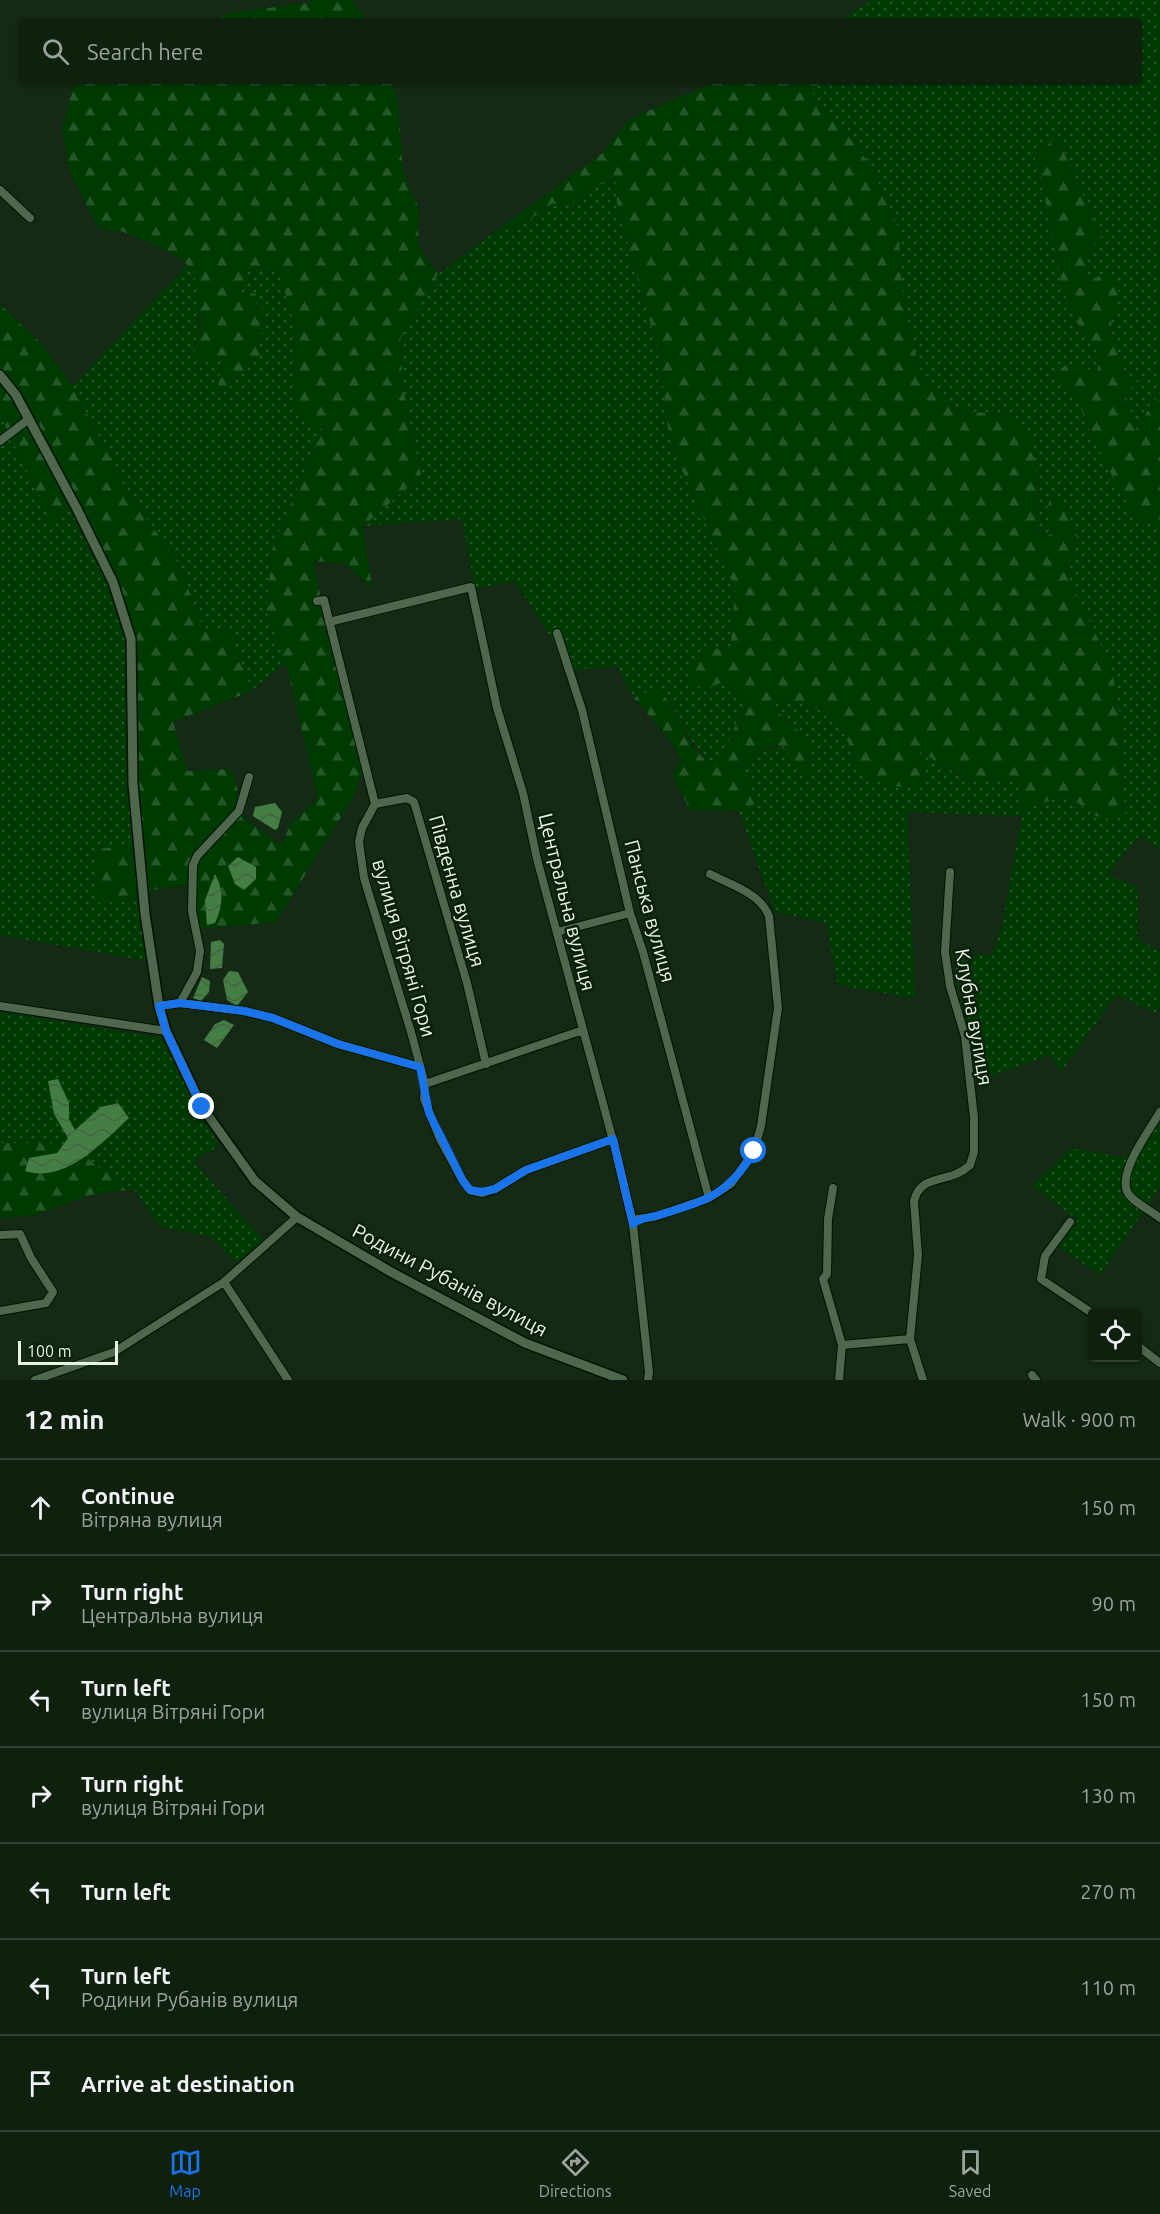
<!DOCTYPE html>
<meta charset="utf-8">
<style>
:root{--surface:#0f200f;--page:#182818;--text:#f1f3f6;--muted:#9ba39e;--line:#2f3e2f;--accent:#1a73e8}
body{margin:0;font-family:Ubuntu,sans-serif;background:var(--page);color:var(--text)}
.controls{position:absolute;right:18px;bottom:18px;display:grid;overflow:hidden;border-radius:6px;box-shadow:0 2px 4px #0004}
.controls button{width:54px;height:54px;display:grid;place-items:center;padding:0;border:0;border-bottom:2px solid var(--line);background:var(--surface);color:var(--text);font:30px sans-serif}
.scale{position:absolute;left:18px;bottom:15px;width:100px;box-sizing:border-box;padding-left:6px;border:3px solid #e6f4e6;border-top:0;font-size:16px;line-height:21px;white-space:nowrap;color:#e6f4e6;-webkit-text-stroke:4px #0a200a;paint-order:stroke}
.stop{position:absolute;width:18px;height:18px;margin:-14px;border:4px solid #1a73e8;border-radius:50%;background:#fff}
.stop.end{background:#1a73e8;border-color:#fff;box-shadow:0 2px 6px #0008}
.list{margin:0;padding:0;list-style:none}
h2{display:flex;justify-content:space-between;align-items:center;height:78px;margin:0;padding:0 24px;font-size:26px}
h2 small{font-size:20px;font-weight:400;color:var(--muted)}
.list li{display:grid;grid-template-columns:39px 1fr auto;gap:18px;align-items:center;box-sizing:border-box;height:96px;padding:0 24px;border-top:2px solid var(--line)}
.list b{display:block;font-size:22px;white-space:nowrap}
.list p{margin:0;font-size:20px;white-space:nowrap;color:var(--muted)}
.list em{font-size:20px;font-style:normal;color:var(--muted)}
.icon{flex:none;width:33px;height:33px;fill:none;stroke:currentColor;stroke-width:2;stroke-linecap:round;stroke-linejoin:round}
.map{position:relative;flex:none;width:1160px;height:1380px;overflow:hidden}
.search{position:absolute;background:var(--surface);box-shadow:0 2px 4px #0004;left:18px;right:18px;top:18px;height:66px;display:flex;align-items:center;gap:15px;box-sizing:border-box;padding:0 21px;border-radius:6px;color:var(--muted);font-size:22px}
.sheet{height:750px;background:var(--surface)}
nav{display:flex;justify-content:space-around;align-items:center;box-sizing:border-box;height:84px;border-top:2px solid var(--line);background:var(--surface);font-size:16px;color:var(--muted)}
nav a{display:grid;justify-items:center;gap:3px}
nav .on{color:var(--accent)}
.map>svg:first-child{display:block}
</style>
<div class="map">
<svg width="1160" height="1380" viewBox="0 0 1160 1380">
<defs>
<pattern id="grass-dots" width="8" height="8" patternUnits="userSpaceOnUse" patternTransform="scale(1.5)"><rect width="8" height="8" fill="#003a03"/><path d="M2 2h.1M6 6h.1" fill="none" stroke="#255728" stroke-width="1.8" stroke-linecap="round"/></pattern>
<pattern id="forest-firs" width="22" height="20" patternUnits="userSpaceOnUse" patternTransform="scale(1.5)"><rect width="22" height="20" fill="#003a03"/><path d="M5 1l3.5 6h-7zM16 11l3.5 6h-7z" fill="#255728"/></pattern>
<pattern id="water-waves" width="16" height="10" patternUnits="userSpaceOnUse" patternTransform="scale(1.5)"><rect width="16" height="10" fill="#457e44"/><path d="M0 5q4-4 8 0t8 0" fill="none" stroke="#456444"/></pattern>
</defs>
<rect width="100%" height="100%" fill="#142a14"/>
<path fill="url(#grass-dots)" d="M872,0H1160V400L1152,399L1138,435L1125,394L1141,376H1128L1113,349L1111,312L1088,283L1085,255L1101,237L1058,137L1033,159L1040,173L1064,293L1078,324L1100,351L1097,375L1085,367L1057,373L1079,405L1088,428L1157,520L1160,519V849L1139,836L1107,875L1138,887L1137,938L1160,952V1007L1155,1013L1116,995L1061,1072L1051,1055L973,1082L953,954L992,955L1002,927L1022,816L907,812L915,998L838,985L826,923L775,912L739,811L758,803L742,768L757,753L784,746L794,726L769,702C780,702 793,701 803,703C825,709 847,731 853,752L919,751L960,776L1018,779L1021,810L1069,795L1093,815H1125L1121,720L1111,667L1068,577L1077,536L1062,497L1052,533L1045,537L1036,534L1040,498L1038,477L1009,416L953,409L936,396L920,369L909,330L900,270L899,229L871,166L833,115L810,99L819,81H1139V21H839Z
M615,175L618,211L659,353L668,428L676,457L735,588L731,646H720L727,679L747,701C733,724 730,748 713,769L681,726L673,705L645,693L634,698L617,666L572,670L515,581L475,589L462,519L363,526L421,476L403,388L400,339L438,274L508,222V235L553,203L564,207Z
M187,265C204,282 200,326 194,348L204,361L260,354L256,304L240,292L241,268L280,270L297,335L293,379L294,407L322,429L273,546L266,611L286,663L252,691L229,632L204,629L178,563L125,488L73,386Z
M0,415L51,520L76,507L95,546L131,639L139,845L95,902L144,901L148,961L0,935Z
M0,1012L161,1038L219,1146L193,1161L263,1240L236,1263L212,1237L159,1226L134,1189L94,1164L74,1144L0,1143Z
M1160,1107V1187L1100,1275L1057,1246L1078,1220L1032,1186L1071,1148L1125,1158Z"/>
<path fill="url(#forest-firs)" d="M311,0H352L367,21H214L228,13L308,3Z
M75,81H391L398,99L403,172L419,209L418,246L438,274L400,339L403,388L421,476L363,526L372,588L345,564L314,561L326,629L364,763L354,796L276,922L197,929L189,885L152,890L144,901L95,903L96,849L139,845L131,639L113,582L76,507L51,521L0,415V304L40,342L73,386L125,488L178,563L204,629L229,631L252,691L173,722L187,771L232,769L245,819L282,845L291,822L318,799L286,663L266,611L273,546L322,430L294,407L293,379L297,335L279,270L241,268L247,281L241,292L256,294V304L261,306L264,328L258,340L260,354L238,378L217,395L221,361H204L195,357C193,345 199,337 200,325C201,309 199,284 191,270C182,253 136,238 118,230L113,232L98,227L70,172L62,129Z
M718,81H820L810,99L833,115L871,166L899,229L900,270L909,330L920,369L936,395L953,409L1009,416L1030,436L1040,498L1036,534L1045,537L1052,533L1046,512L1050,499L1062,497L1077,535L1068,577L1111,666L1121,720L1125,815C1099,826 1088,811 1069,795L1021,810L1018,779L966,778L920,752L925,784C891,792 878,782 850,764C856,737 828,710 803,703C793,701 781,702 770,702C792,734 824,733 806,781L784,746C767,745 753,756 742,767L758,803L739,811L690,810L672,774L681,761L668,737L634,698L645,693L660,692C671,703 674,711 680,725C688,741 701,757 713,768C731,746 733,726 747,701L727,680L705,690L691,683L690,673L699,652L731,646L735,588L676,457L668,428L659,353L618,211L615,175L564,207L553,203L508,235V222L604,152L629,119Z
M1057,136L1101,237L1085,255L1088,283L1104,273L1113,279L1120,294C1104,326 1112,347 1128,376L1141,375L1125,395L1138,434L1152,399L1160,400V519L1140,527L1108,468L1079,405L1056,373L1067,364L1085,367L1097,374L1100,351L1078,324L1064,293L1040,173L1033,159Z
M0,1143L74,1144L94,1164L134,1189L90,1195L35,1215L0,1218Z"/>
<path fill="url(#water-waves)" d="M275,803L282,812L278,828L275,830L253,816L255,807Z
M238,857L256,867V879L244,890L235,884L228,866Z
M215,874C224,890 223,906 215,923L207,925L205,900Z
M220,940L224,944L222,968L210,969L211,942Z
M229,971L238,972L248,992L237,1006L227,1000L223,980Z
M202,977L210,981L209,992L201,1001L193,998Z
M224,1020L234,1025L217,1048L204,1040L215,1024Z
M58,1079L69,1103V1119L75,1130L101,1107L118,1103L129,1118C103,1142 65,1184 25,1171L29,1158L57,1153L68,1138L54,1114L48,1081Z"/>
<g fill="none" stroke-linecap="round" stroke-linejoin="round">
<defs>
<path id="minor" d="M0,190L30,218
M0,441L29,419
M317,601L324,600L375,804
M329,622L471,587L497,708L523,793L537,859L615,1148L633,1224
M557,633L582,710L630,913L643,952L709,1198
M375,804L362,828L359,842L364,878L411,1032L425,1084L424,1099L440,1139L463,1181L470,1190L482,1193L495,1189L526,1170L613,1139
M375,804L407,798L414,802L467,983L486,1064
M557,932L630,913
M180,1003L197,972L200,951L192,911L193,865L197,856L239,811L249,777
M0,1006L166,1031
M159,1006L180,1003L244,1011L273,1018L338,1044L420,1067
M425,1084L583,1030
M1160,1112C1150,1130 1113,1177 1130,1196C1137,1204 1151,1211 1160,1218
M833,1188L828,1219L827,1274L823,1279L842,1345L839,1380
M1070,1222L1045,1256L1041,1279L1092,1313
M0,1235L20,1234L31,1258L53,1292L46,1303L0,1311
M224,1282L288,1380
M842,1345L910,1339
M1138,1346L1160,1363
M1032,1375L1036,1380
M35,1380L114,1352L224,1282L297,1217
M648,1380L649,1372L633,1224L637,1219L654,1217L709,1198L731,1184L754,1151L761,1126L778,1008L769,916C760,893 731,885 710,874
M923,1380L910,1339L918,1255L914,1201C921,1172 949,1185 970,1165L974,1152V1118L965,1036L950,986L945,952L950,872"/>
<path id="tertiary" d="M0,375L16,395L76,507L113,582L131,639L133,784L145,914L159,1006L166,1031L202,1107L255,1181L297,1217L391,1272L525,1343L623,1380"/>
</defs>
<use href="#minor" stroke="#011201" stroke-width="10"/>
<use href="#tertiary" stroke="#011201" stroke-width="12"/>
<use href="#minor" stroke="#4e674d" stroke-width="8"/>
<use href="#tertiary" stroke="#4e674d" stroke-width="9"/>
</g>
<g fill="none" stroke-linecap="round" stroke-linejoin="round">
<path stroke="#1a73e8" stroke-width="8" d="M202,1107L166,1031L159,1006L180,1003L244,1011L273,1018L338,1044L420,1067L429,1113L463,1181L470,1190L482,1192L495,1189L526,1170L613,1139L633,1224C640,1217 650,1218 659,1215C705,1201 729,1195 754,1151"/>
</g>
<g text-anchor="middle" stroke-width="5" stroke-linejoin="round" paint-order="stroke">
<g font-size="20" fill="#e6f4e6" stroke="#0a200a">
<text transform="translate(457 891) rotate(74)" y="7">Південна вулиця</text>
<text transform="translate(567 902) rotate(76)" y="7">Центральна вулиця</text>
<text transform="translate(650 911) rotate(75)" y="7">Панська вулиця</text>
<text transform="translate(404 948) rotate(74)" y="7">вулиця Вітряні Гори</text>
<text transform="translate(974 1017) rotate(80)" y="7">Клубна вулиця</text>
<text transform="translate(450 1280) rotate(28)" y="7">Родини Рубанів вулиця</text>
</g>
</g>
</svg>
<div class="controls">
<button><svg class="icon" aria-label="locate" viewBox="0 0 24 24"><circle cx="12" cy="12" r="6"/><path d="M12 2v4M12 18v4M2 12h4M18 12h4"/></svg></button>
</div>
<div class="scale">100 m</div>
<div class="stop" style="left:754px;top:1151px"></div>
<div class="stop end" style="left:202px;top:1107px"></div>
<div class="search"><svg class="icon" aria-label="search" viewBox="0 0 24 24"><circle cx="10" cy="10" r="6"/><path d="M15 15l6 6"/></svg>Search here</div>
</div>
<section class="sheet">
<h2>12 min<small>Walk · 900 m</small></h2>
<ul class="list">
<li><svg class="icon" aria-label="ahead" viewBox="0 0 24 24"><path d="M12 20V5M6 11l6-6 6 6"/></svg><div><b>Continue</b><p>Вітряна вулиця</p></div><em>150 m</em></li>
<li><svg class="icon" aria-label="right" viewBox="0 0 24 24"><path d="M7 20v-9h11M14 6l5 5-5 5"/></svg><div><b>Turn right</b><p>Центральна вулиця</p></div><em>90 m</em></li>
<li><svg class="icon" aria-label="left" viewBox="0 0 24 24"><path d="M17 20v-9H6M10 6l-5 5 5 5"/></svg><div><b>Turn left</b><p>вулиця Вітряні Гори</p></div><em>150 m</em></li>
<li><svg class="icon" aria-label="right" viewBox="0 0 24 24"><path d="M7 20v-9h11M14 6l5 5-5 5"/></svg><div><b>Turn right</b><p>вулиця Вітряні Гори</p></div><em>130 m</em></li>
<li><svg class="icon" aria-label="left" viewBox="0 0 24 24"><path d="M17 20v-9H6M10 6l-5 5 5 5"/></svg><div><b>Turn left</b></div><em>270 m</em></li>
<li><svg class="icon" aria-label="left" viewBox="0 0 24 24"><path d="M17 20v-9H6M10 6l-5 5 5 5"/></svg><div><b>Turn left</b><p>Родини Рубанів вулиця</p></div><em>110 m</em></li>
<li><svg class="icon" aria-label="arrive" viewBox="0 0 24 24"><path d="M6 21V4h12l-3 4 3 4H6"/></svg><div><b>Arrive at destination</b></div></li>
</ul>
</section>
<nav>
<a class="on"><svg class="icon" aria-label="map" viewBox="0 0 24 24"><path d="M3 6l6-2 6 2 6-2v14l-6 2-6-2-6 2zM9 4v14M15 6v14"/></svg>Map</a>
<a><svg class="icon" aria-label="directions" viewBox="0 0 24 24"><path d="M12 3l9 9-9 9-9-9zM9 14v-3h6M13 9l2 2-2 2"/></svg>Directions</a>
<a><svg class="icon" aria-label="saved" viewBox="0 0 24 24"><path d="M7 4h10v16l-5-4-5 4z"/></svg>Saved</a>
</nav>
